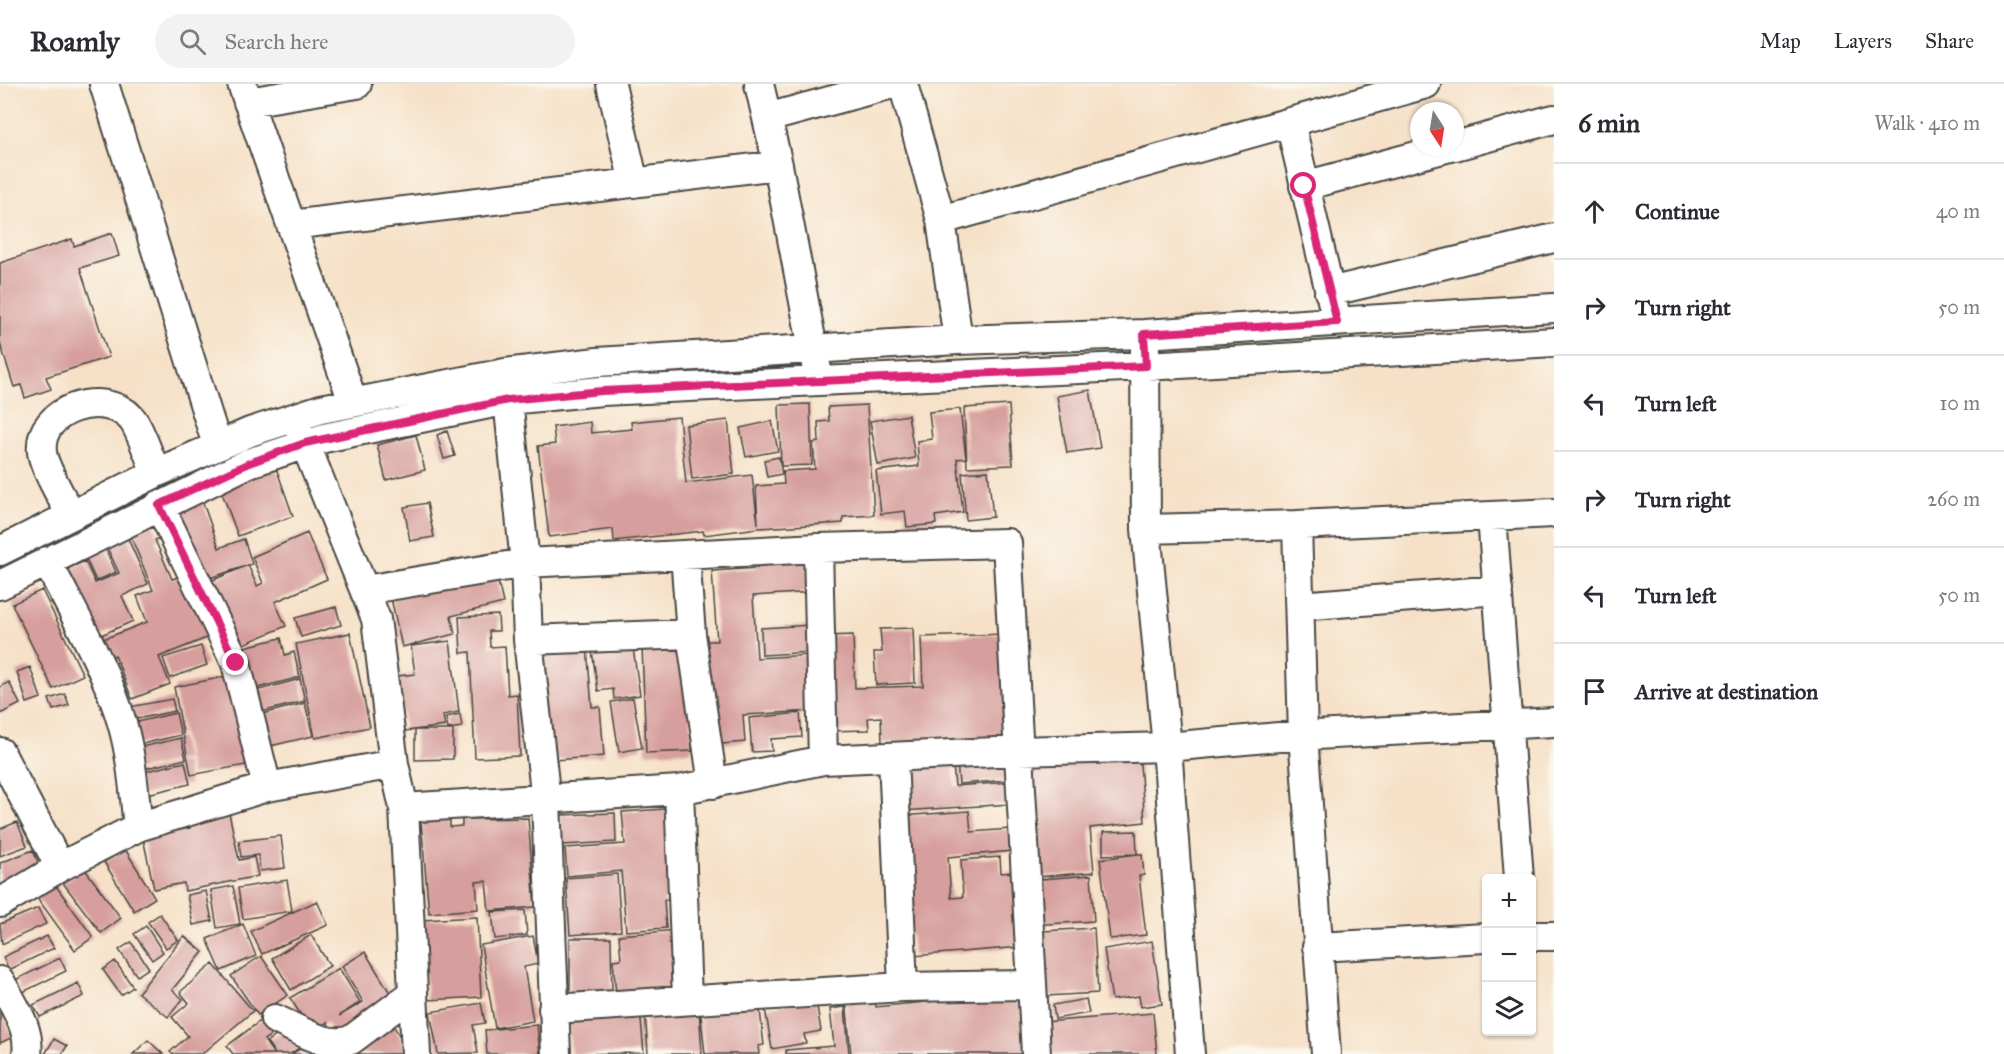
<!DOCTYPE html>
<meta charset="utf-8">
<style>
:root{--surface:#fff;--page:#f2f2f3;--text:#2b2b33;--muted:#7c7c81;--line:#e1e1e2}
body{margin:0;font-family:"IM FELL Great Primer",serif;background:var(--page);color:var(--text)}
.controls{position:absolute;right:18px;bottom:18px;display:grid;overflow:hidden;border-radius:6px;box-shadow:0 2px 4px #0004}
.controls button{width:54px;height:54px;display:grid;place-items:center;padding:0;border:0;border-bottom:2px solid var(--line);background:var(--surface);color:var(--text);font:30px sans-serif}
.compass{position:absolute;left:1410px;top:18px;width:54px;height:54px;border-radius:50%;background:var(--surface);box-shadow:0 2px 4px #0004;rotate:168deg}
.stop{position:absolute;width:18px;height:18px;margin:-14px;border:4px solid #db2777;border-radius:50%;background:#fff}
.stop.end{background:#db2777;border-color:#fff;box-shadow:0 2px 6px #0008}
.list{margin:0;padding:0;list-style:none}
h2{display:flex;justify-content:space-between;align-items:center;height:78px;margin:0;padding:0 24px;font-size:26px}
h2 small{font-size:20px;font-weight:400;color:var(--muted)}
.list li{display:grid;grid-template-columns:39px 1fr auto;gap:18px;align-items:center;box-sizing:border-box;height:96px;padding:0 24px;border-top:2px solid var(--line)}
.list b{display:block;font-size:22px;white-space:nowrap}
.list em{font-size:20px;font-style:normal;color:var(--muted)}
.icon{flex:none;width:33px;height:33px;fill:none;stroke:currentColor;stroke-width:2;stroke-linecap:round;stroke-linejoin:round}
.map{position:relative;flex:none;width:1554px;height:970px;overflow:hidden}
header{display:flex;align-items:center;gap:36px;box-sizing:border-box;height:84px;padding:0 30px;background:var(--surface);border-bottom:2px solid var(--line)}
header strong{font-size:28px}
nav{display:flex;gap:33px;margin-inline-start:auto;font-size:21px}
.search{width:420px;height:54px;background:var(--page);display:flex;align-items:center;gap:15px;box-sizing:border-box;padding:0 21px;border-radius:33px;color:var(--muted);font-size:22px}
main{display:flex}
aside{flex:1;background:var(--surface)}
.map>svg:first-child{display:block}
</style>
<header>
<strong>Roamly</strong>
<div class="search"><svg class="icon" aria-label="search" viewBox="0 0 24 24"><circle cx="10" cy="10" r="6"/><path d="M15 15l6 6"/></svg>Search here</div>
<nav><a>Map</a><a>Layers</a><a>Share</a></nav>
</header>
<main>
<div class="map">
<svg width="1554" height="970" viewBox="0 0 1554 970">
<rect width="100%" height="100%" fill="#fbf7ec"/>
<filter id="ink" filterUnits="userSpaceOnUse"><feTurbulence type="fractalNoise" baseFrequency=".0167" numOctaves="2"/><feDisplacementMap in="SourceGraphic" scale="12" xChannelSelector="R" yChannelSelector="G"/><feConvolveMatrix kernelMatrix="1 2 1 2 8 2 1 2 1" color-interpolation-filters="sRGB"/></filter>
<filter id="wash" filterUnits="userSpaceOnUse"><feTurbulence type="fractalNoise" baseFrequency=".008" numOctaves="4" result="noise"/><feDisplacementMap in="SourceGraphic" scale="24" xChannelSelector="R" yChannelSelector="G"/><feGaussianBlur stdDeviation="1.35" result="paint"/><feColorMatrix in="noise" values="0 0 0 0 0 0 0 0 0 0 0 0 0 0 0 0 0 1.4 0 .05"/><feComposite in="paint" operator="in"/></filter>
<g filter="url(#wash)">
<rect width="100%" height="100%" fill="#f6e1c8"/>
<g id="blocks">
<path fill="#d69e9c" d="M112,149L119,172L80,184L109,273L46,293L51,305L25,314L21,301L14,303L0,259V179L72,155L74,162Z
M1090,306L1100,364L1067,369L1057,312Z
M810,320L812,381L781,382L779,321Z
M867,321L874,431L843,433V439L759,444L704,451L703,447L614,457L613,445L549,453L538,362L555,360L553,343L590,338L591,349L632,345L631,338L679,333L686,399L752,391L758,440L756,402L784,400L783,387L815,385L813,359L819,358L818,338L829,337L828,323Z
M1009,321L1013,381L967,383L964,324Z
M960,325L966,374L957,375L963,428L935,432L936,440L907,443L905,427L881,430L876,387L919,382L917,357L932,355L929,328Z
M908,331L915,374L878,381L870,337Z
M728,336L734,390L692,395L686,341Z
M772,337L778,367L746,373L740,344Z
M447,347L455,372L444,375L437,351Z
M416,351L425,386L386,396L377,361Z
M779,373L782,390L767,393L764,376Z
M274,378L293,432L238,452L218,398Z
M988,387L993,433L966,436L962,389Z
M202,416L219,464L244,455L252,480L198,498L173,426Z
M427,419L434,453L410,457L404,423Z
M153,438L159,454L155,456L172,495L184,491L209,553L159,573L170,600L132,615L115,571L103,576L96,558L147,538L137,512L153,506L129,448Z
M307,449L327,495L275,518L286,542L234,564L206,499L248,481L257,502L263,499L252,473Z
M126,450L148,500L122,512L133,537L90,556L60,488L85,477L95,499L119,489L105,459Z
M103,459L116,488L96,497L83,468Z
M813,473L815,508L753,512L757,574L810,571L813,627L743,631L745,658L710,661L703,557H717L712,487L757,484V476Z
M496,489L503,519L451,532L455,550L402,563L391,514Z
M42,506L83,591L53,605L12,520Z
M336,523L341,541L301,553L295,534Z
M498,531L499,547H489L490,563L505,562L508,611L517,610L520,672L475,674L470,568L461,569L459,533Z
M811,541L813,568L762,571L761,544Z
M913,544L915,599L876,601L874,568H882L880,545Z
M350,549L370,643L315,654L296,560Z
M1004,550L1007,655L882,659L881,633L868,634L869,646L826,647L823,552L853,551L855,604L923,602L921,553Z
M281,554L285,571L294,568L300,593L250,606L240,564Z
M450,557L459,628L443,631L445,642L405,647L398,592L415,590L411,562Z
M632,557L640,611L614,615L613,605L598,607L591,560Z
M688,561L692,667L646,669L642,562Z
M201,562L207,581L170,594L163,574Z
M587,563L592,623H600L604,672L543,677L535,567Z
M30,583L41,614L27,619L17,588Z
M229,592L246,681L191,691L174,603Z
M300,595L305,617L261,628L255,607Z
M9,598L20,620L0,630V603Z
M65,610L69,621L53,626L49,615Z
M633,614L642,664L619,668L611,618Z
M172,615L175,627L132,636L129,623Z
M305,619L313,652L270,662L262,630Z
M176,629L181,651L129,663L124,641Z
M800,629L802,653L771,655L772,667L752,668L749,634Z
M460,630L462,643L448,645L446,633Z
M415,646H453V675L415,676Z
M181,654L186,675L138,686L133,665Z
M1139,669L1145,738L1090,744L1094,788L1037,793L1026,679Z
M1007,673L1009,696L959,700L957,678Z
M185,678L190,700L143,711L138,689Z
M953,681L955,702L1011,698L1012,720L900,727L897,685Z
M228,724L239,776L254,773L258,792L185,807L184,799L154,805L143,754L190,744L187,732Z
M665,725L672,816H664L666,844L626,847L621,787L567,792L565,764L625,760L622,728Z
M969,727L971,748L1010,745L1012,767L948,773L951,814L963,813L961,776L1000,773L1001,789L1015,788L1021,863L913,872L901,732Z
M615,729L616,758L562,761L561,731Z
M528,734L535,823L489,827L486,797L476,798L478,825L429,829L421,737L450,735V743L462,742V735Z
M17,738L27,762L0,772V745Z
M1136,747L1137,770L1103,771V748Z
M281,752L285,784L260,787L258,771L241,773L239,757Z
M125,765L155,814L134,827L104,778Z
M33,766L41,786L0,802V779Z
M1138,770H1142L1144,791L1139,792L1146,851L1110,855L1100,775Z
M84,784L121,834L101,849L63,799Z
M617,790L621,847L570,851L566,794Z
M1091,791L1094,837L1032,841L1029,796Z
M51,795L93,853L75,866L33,808Z
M287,796L292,827L243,835L238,804Z
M233,802L240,840L217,844L211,806Z
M206,807L212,837L193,841L187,811Z
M317,817L328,841L262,870L251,847Z
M38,824L46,840L2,860L0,840Z
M525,826L527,851L495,855L492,828Z
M160,830L178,856L166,864L148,838Z
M477,833L481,913L427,916L422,836Z
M243,840L256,872L221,887L207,855Z
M146,842L163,868L152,876L134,850Z
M1094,844L1098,909L1046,912L1043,847Z
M677,846L681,905L616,910L613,876L621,875L619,851Z
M311,851L330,882L291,906L272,874Z
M47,852L54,864L9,886L3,873Z
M184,852L203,868L172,906L183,915L168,933L138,909Z
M533,852L538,880L524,883L533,937L495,944L481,861Z
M570,854H611L612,910L570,911Z
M1152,857L1162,920L1141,923L1139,912L1112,916L1104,865Z
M131,858L149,884L137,892L119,866Z
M365,868L395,917L336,953L327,938L312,948L290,914L339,884L360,918L339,932L363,918L342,882Z
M261,872L288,911L258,931L231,892Z
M60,874L66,887L21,909L15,896Z
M115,877L133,903L121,911L103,886Z
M213,880L253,927L202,970H172L170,968L188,952L172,933L189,919L180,908Z
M78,899L84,912L40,933L33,921Z
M1025,908L1030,970H851L846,916L875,913L876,923Z
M1086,915L1089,929L1055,935L1053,921Z
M816,916L821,947L804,950L806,959L772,965L765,924Z
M759,917L764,961L758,962L759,970H705L700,924Z
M481,919L485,939L473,941L478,969L438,970L430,928Z
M845,923L849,970H786V966L834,962L830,925Z
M699,924L702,970H648L645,925Z
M0,925L13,953L0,959Z
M640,926L644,969L571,970L568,932Z
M1153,929L1157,970H1047L1044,938Z
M264,934L275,948L264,956L274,970H233L227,962Z
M392,939L407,965L398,970H334Z
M537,941L540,970H487L485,946Z
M289,943L302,962L290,970H275L267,958Z
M54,955L67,962L62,970H45Z
M148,956L163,970H133Z
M308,960L314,970H291Z"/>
</g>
</g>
<g filter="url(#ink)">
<use href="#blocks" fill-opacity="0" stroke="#494643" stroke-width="1.5"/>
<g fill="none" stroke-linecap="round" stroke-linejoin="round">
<defs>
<path id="minor" d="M104,0L217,361
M242,0L353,318
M611,0L634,99
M759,0L778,81L817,286
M903,0L941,136
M248,18L357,0
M767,34L892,0
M1290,38L1334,225
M1455,62L1554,35
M1304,102L1450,63
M291,141L778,81
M1329,208L1554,154
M958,256L941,136L1426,0
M1145,263L1146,445L1167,663L1190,970
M508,316L525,479L528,556L546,717L556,970
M298,342L376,535L394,680L404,724L416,970
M159,421L236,579L267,703
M71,431C64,418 43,381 42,368C37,324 105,305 131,334C139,342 151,377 156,389
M1492,432L1519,794
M1146,445L1297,441
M818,464L823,676
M0,467L156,389L250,348L321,325L505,289L597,278L958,256L1144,250L1554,224
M685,471L691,550L713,700
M47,477C72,527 107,586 122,639C132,673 134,708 138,743
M0,501L249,379L324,354L508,316L602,307L1146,282L1554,258
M365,506L525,479L818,464L1007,459L1036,970
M1300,522L1498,506
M528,556L691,550
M0,668L60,783
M893,673L903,903
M679,706L687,915
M404,724L679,706L823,676L1017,667L1167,663L1279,653L1554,638
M0,819L60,783L138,743L267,703L394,680
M1532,852H1554
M1317,863L1486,854
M0,897C12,919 31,944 27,970
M553,925L903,903L1031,901
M275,935C299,945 326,965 351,956L411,911
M1326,970L1303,651L1297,441L1554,429"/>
</defs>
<use href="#minor" stroke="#494643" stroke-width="32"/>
<use href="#minor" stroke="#fff" stroke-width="28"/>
</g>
</g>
<g fill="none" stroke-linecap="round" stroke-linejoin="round" filter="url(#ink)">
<path stroke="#db2777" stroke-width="8" d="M236,579L159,421L249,379L305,359L508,316L602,307L1146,282L1144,250L1337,238L1304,102"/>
</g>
</svg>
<div class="controls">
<button>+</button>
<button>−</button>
<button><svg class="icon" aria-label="layers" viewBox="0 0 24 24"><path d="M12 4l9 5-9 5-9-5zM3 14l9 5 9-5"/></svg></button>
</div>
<svg class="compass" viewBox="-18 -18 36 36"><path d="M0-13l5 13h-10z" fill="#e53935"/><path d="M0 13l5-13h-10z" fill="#7c7c81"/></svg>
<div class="stop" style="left:1304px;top:102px"></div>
<div class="stop end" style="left:236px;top:579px"></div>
</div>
<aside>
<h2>6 min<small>Walk · 410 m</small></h2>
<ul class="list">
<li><svg class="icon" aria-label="ahead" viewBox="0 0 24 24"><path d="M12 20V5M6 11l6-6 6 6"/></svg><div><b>Continue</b></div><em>40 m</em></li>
<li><svg class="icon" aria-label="right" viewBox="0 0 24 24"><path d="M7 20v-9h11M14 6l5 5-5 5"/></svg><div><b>Turn right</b></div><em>50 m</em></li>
<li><svg class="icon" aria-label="left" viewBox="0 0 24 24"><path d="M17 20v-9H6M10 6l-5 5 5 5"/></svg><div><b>Turn left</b></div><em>10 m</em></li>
<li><svg class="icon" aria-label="right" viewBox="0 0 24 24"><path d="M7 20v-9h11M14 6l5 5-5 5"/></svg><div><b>Turn right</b></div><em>260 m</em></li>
<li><svg class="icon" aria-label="left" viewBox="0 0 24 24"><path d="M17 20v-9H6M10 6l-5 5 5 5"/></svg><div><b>Turn left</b></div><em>50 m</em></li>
<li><svg class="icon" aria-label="arrive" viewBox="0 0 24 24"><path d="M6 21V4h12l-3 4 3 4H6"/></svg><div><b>Arrive at destination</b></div></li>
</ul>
</aside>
</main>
